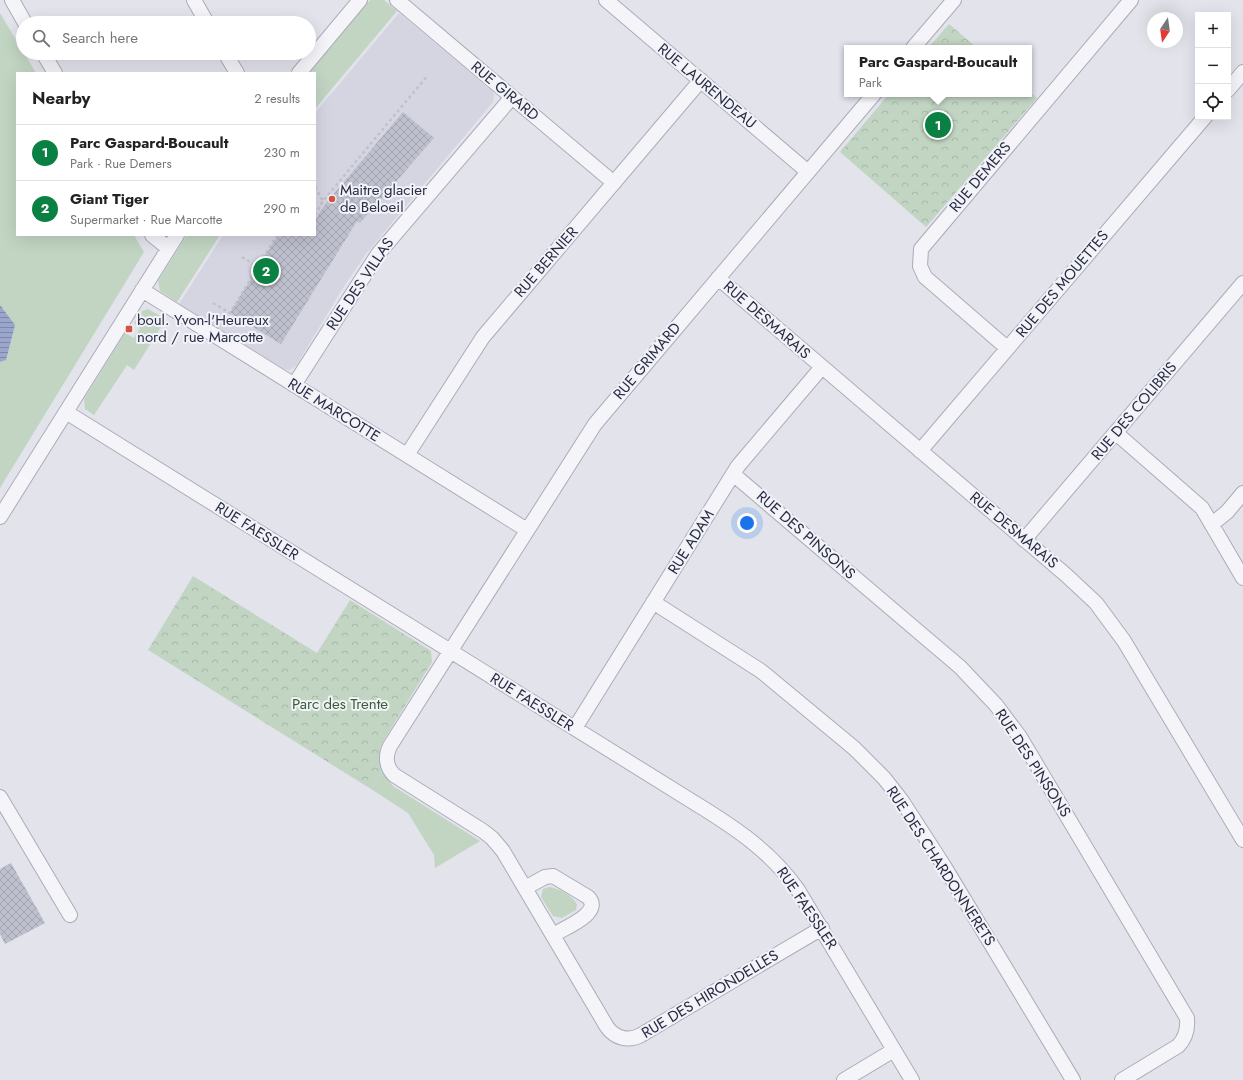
<!DOCTYPE html>
<meta charset="utf-8">
<style>
:root{--surface:#fff;--page:#f2f2f2;--text:#222;--muted:#767676;--line:#e0e0e0;--accent:#0b8043}
body{margin:0;font-family:Jost,sans-serif;background:var(--page);color:var(--text)}
.controls{position:absolute;right:12px;top:12px;display:grid;overflow:hidden;border-radius:0px;box-shadow:0 4px 16px #0002}
.controls button{width:36px;height:36px;display:grid;place-items:center;padding:0;border:0;border-bottom:1px solid var(--line);background:var(--surface);color:var(--text);font:20px sans-serif}
.compass{position:absolute;left:1147px;top:12px;width:36px;height:36px;border-radius:50%;background:var(--surface);box-shadow:0 4px 16px #0002;rotate:193deg}
.you{position:absolute;left:747px;top:523px;width:14px;height:14px;margin:-10px;border:3px solid #fff;border-radius:50%;background:#1a73e8;box-shadow:0 0 0 6px #1a73e833}
.badge{display:grid;place-items:center;width:26px;height:26px;border-radius:50%;background:var(--accent);color:#fff;font-size:13px;font-weight:700}
.pin{position:absolute;translate:-50% -50%;border:2px solid #fff;box-shadow:0 1px 4px #0006}
.popup{position:absolute;left:844px;top:45px;width:188px;height:52px;box-sizing:border-box;display:grid;place-content:center;border-radius:0px;background:var(--surface);filter:drop-shadow(0 1px 3px #0005);font-size:13px;white-space:nowrap;color:var(--muted)}
.popup b{font-size:15px;color:var(--text)}
.popup::after{content:'';position:absolute;left:50%;top:100%;margin-left:-8px;border:8px solid transparent;border-top-color:var(--surface)}
.list{margin:0;padding:0;list-style:none}
h2{display:flex;justify-content:space-between;align-items:center;height:52px;margin:0;padding:0 16px;font-size:17px}
h2 small{font-size:13px;font-weight:400;color:var(--muted)}
.list li{display:grid;grid-template-columns:26px 1fr auto;gap:12px;align-items:center;box-sizing:border-box;height:56px;padding:0 16px;border-top:1px solid var(--line)}
.list b{display:block;font-size:15px;white-space:nowrap}
.list p{margin:0;font-size:13px;white-space:nowrap;color:var(--muted)}
.list em{font-size:13px;font-style:normal;color:var(--muted)}
.icon{flex:none;width:22px;height:22px;fill:none;stroke:currentColor;stroke-width:2;stroke-linecap:round;stroke-linejoin:round}
.map{position:relative;flex:none;width:1243px;height:1080px;overflow:hidden}
.search{position:absolute;background:var(--surface);box-shadow:0 4px 16px #0002;left:16px;top:16px;width:300px;height:44px;display:flex;align-items:center;gap:10px;box-sizing:border-box;padding:0 14px;border-radius:22px;color:var(--muted);font-size:15px}
.panel{position:absolute;background:var(--surface);box-shadow:0 4px 16px #0002;left:16px;top:72px;width:300px;height:164px;border-radius:0px}
.map>svg:first-child{display:block}
</style>
<div class="map">
<svg width="1243" height="1080" viewBox="0 0 1243 1080">
<defs>
<pattern id="forest-crowns" width="20" height="18" patternUnits="userSpaceOnUse"><rect width="20" height="18" fill="#c2d5c3"/><path d="M2 6a3 3 0 1 1 6 0M12 15a3 3 0 1 1 6 0" fill="none" stroke="#a7b7a9"/></pattern>
<pattern id="water-rules" width="6" height="5" patternUnits="userSpaceOnUse"><rect width="6" height="5" fill="#9ba6cc"/><path d="M0 2.5h6" fill="none" stroke="#7e87a7"/></pattern>
<pattern id="building-cross-hatch" width="8" height="8" patternUnits="userSpaceOnUse"><rect width="8" height="8" fill="#bfc0ce"/><path d="M0 0l8 8M0 8l8-8" fill="none" stroke="#a4a5b2"/></pattern>
</defs>
<rect width="100%" height="100%" fill="#e2e3eb"/>
<path fill="#d4d5e0" d="M399,13L492,91L494,95L493,102L365,255L341,291L296,366L289,370L284,369L179,304L223,235H315V113Z"/>
<path fill="#c2d5c3" d="M370,0H384L397,11L315,109V73H309Z
M0,13L36,73H17V235H134L144,252L0,488Z
M187,235H220L177,302L160,291L158,281Z
M148,309L166,319L134,370L127,365L94,415L85,409L84,399L125,333L134,338L140,328L134,323L142,311Z
M382,772L393,786L480,841L435,868L434,855L408,813L371,789Z
M549,887C558,888 574,896 577,905L576,910L562,918L553,916L541,897L543,889Z"/>
<path fill="url(#forest-crowns)" d="M949,24L977,48H928Z
M1029,91L1037,98L926,227L840,152L889,94H1029Z
M193,576L317,653L350,600L431,651L432,662L382,743L379,755L382,772L371,789L148,650Z"/>
<path fill="url(#water-rules)" d="M0,305L15,325L6,360L0,362Z"/>
<path fill="url(#building-cross-hatch)" d="M403,112L434,138L360,223L357,221L281,344L230,313L278,235H315V220L326,203Z
M11,863L45,923L5,944L0,934V869Z"/>
<g fill="none" stroke-linecap="round" stroke-linejoin="round">
<defs>
<path id="minor" d="M12,0L25,23
M194,0L207,23
M397,0L614,183
M606,0L808,172
M913,48L954,0
M43,53L55,73
M225,53L237,73
M299,73L360,0
M1228,90L1243,72
M152,235L168,248
M718,278L1066,575L1096,603L1124,641L1243,840
M142,290L527,530
M1007,348L925,277L920,266L921,249L1131,0
M294,385L378,254L512,97
M66,412L698,805C737,829 771,852 798,890L912,1080
M1116,433L1202,508L1243,578
M920,451L1205,117
M407,455L483,337L701,80
M733,474L960,667L996,705L1020,737L1187,1018C1188,1029 1186,1038 1178,1046L1122,1080
M0,517L177,235
M1212,524L1227,512L1243,493
M1024,540L1243,283
M653,602L761,671L854,748L884,778L902,801L944,866L1073,1080
M575,728L738,466L822,367
M0,797L70,915
M525,888L545,877L553,876L588,897C604,913 564,928 553,935
M822,928L641,1035C628,1042 615,1038 607,1027L503,851L492,838L483,831L394,775C386,767 385,756 390,746L595,424L874,94
M844,1080L894,1050"/>
</defs>
<use href="#minor" stroke="#aaacb9" stroke-width="16"/>
<path stroke="#c0c1ca" stroke-width="2.5" stroke-dasharray="3 3" stroke-linecap="butt" d="M18,34L23,43
M315,187L323,201
M315,215L323,201L428,75
M242,257L258,267
M213,303L230,313L277,235"/>
<use href="#minor" stroke="#f5f5f9" stroke-width="14"/>
</g>
<g fill="#d45242" stroke="#f2f3f8" stroke-width="1.5">
<circle cx="332" cy="199" r="4"/>
<rect x="125" y="325" width="8" height="8" rx="2"/>
</g>
<g text-anchor="middle" stroke-width="4" stroke-linejoin="round" paint-order="stroke">
<g font-size="15" fill="#292c44" stroke="#f2f3f8">
<text transform="translate(707 86) rotate(40)" y="5">RUE LAURENDEAU</text>
<text transform="translate(505 91) rotate(40)" y="5">RUE GIRARD</text>
<text transform="translate(980 177) rotate(-50)" y="5">RUE DEMERS</text>
<text transform="translate(546 262) rotate(-49)" y="5">RUE BERNIER</text>
<text transform="translate(360 284) rotate(-56)" y="5">RUE DES VILLAS</text>
<text transform="translate(1062 284) rotate(-50)" y="5">RUE DES MOUETTES</text>
<text transform="translate(767 320) rotate(41)" y="5">RUE DESMARAIS</text>
<text transform="translate(647 361) rotate(-50)" y="5">RUE GRIMARD</text>
<text transform="translate(334 410) rotate(32)" y="5">RUE MARCOTTE</text>
<text transform="translate(1134 411) rotate(-50)" y="5">RUE DES COLIBRIS</text>
<text transform="translate(1014 530) rotate(40)" y="5">RUE DESMARAIS</text>
<text transform="translate(257 531) rotate(32)" y="5">RUE FAESSLER</text>
<text transform="translate(806 535) rotate(41)" y="5">RUE DES PINSONS</text>
<text transform="translate(691 542) rotate(-58)" y="5">RUE ADAM</text>
<text transform="translate(532 702) rotate(32)" y="5">RUE FAESSLER</text>
<text transform="translate(1033 763) rotate(57)" y="5">RUE DES PINSONS</text>
<text transform="translate(941 866) rotate(57)" y="5">RUE DES CHARDONNERETS</text>
<text transform="translate(807 908) rotate(56)" y="5">RUE FAESSLER</text>
<text transform="translate(710 994) rotate(-31)" y="5">RUE DES HIRONDELLES</text>
</g>
<g font-size="15" fill="#292c44" stroke="#f2f3f8" text-anchor="start">
<text x="340" y="195">Maitre glacier<tspan x="340" dy="17">de Beloeil</tspan></text>
<text x="137" y="325">boul. Yvon-l'Heureux<tspan x="137" dy="17">nord / rue Marcotte</tspan></text>
</g>
<g font-size="15" fill="#366039" stroke="#f2f3f8">
<text x="340" y="709">Parc des Trente</text>
</g>
</g>
</svg>
<div class="controls">
<button>+</button>
<button>−</button>
<button><svg class="icon" aria-label="locate" viewBox="0 0 24 24"><circle cx="12" cy="12" r="6"/><path d="M12 2v4M12 18v4M2 12h4M18 12h4"/></svg></button>
</div>
<svg class="compass" viewBox="-18 -18 36 36"><path d="M0-13l5 13h-10z" fill="#e53935"/><path d="M0 13l5-13h-10z" fill="#767676"/></svg>
<div class="you"></div>
<div class="pin badge" style="left:938px;top:125px">1</div>
<div class="popup"><b>Parc Gaspard-Boucault</b>Park</div>
<div class="pin badge" style="left:266px;top:271px">2</div>
<div class="search"><svg class="icon" aria-label="search" viewBox="0 0 24 24"><circle cx="10" cy="10" r="6"/><path d="M15 15l6 6"/></svg>Search here</div>
<section class="panel">
<h2>Nearby<small>2 results</small></h2>
<ul class="list">
<li><span class="badge">1</span><div><b>Parc Gaspard-Boucault</b><p>Park · Rue Demers</p></div><em>230 m</em></li>
<li><span class="badge">2</span><div><b>Giant Tiger</b><p>Supermarket · Rue Marcotte</p></div><em>290 m</em></li>
</ul>
</section>
</div>
